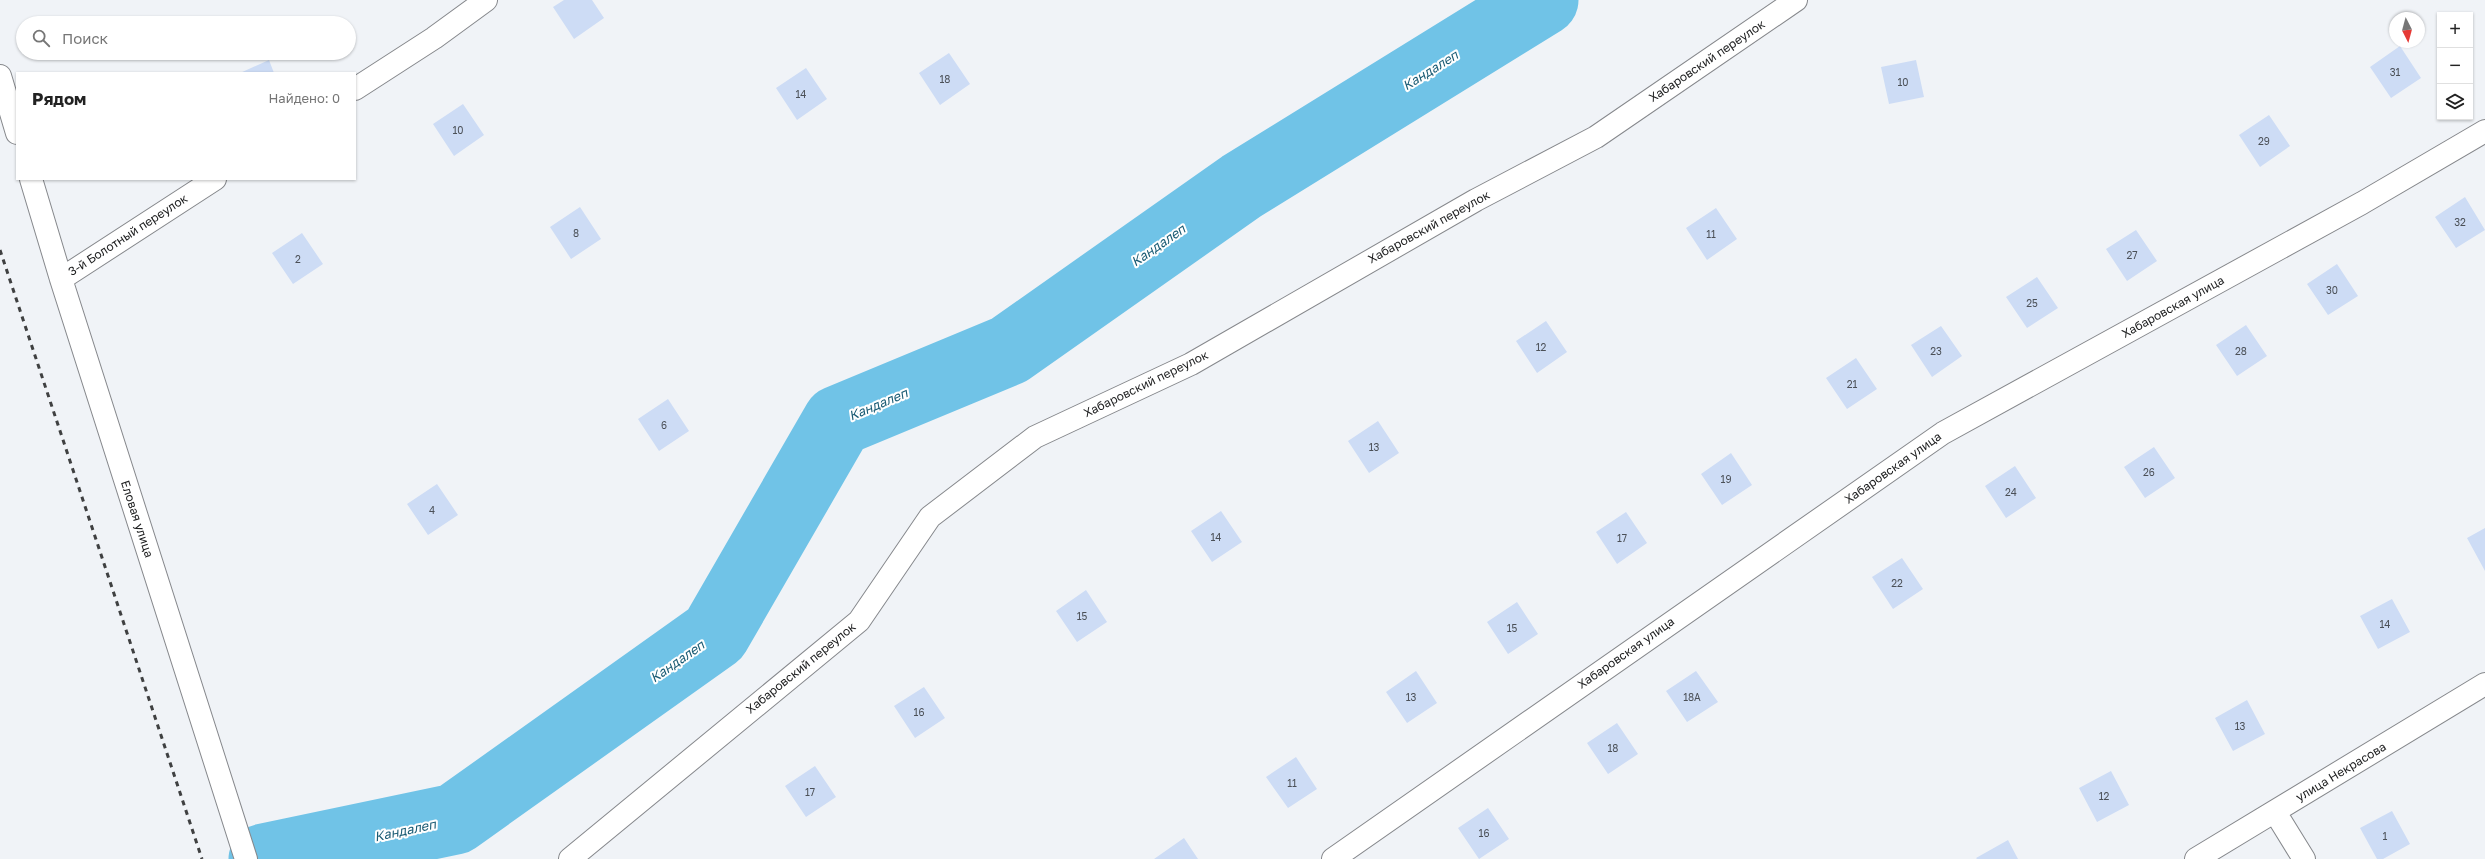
<!DOCTYPE html>
<html lang="ru">
<meta charset="utf-8">
<style>
:root{--surface:#fff;--page:#f6f6f6;--text:#222;--muted:#767676;--line:#e0e0e0}
body{margin:0;font-family:"Golos Text",sans-serif;background:var(--page);color:var(--text)}
.controls{position:absolute;right:12px;top:12px;display:grid;overflow:hidden;border-radius:0px;box-shadow:0 1px 3px #0004}
.controls button{width:36px;height:36px;display:grid;place-items:center;padding:0;border:0;border-bottom:1px solid var(--line);background:var(--surface);color:var(--text);font:20px sans-serif}
.compass{position:absolute;left:2389px;top:12px;width:36px;height:36px;border-radius:50%;background:var(--surface);box-shadow:0 1px 3px #0004;rotate:174deg}
.list{margin:0;padding:0;list-style:none}
h2{display:flex;justify-content:space-between;align-items:center;height:52px;margin:0;padding:0 16px;font-size:17px}
h2 small{font-size:13px;font-weight:400;color:var(--muted)}
.icon{flex:none;width:22px;height:22px;fill:none;stroke:currentColor;stroke-width:2;stroke-linecap:round;stroke-linejoin:round}
.map{position:relative;flex:none;width:2485px;height:859px;overflow:hidden}
.search{position:absolute;background:var(--surface);box-shadow:0 1px 3px #0004;left:16px;top:16px;width:340px;height:44px;display:flex;align-items:center;gap:10px;box-sizing:border-box;padding:0 14px;border-radius:22px;color:var(--muted);font-size:15px}
.panel{position:absolute;background:var(--surface);box-shadow:0 1px 3px #0004;left:16px;top:72px;width:340px;height:108px;border-radius:0px}
.map>svg:first-child{display:block}
</style>
<div class="map">
<svg width="2485" height="859" viewBox="0 0 2485 859">
<rect width="100%" height="100%" fill="#f0f3f7"/>
<g fill="none" stroke-linecap="round" stroke-linejoin="round">
<path stroke="#70c3e7" stroke-width="71" d="M264,859L455,819L715,634L838,421L1009,350L1242,186L1543,0"/>
</g>
<path fill="#cddcf5" d="M564,0H592L604,18L574,39L553,7Z
M2400,46L2421,78L2391,98L2370,67Z
M949,53L970,84L940,105L919,73Z
M269,60L274,73H240Z
M1916,60L1924,97L1889,104L1881,67Z
M806,68L827,99L797,120L776,88Z
M463,104L484,135L454,156L433,124Z
M2269,115L2290,146L2260,167L2239,135Z
M2465,197L2485,230L2456,248L2435,217Z
M580,207L601,239L571,259L550,227Z
M1716,208L1737,239L1707,260L1686,228Z
M2136,230L2157,261L2127,281L2106,249Z
M302,233L323,264L293,284L272,253Z
M2337,264L2358,296L2328,315L2307,284Z
M2037,277L2058,308L2027,328L2006,297Z
M1546,321L1567,352L1537,373L1516,341Z
M2246,325L2267,356L2237,376L2216,345Z
M1941,326L1962,356L1932,377L1911,345Z
M1856,358L1877,389L1847,409L1826,378Z
M668,399L689,431L659,451L638,419Z
M1378,421L1399,453L1369,473L1348,441Z
M2154,447L2175,478L2145,498L2124,467Z
M1731,453L1752,485L1722,505L1701,474Z
M2015,466L2036,498L2006,518L1985,486Z
M437,484L458,515L428,535L407,504Z
M1221,511L1242,542L1212,562L1191,531Z
M1626,512L1647,543L1617,564L1596,532Z
M2485,528V571L2467,538Z
M1902,558L1923,589L1893,609L1872,577Z
M1086,590L1107,622L1077,642L1056,611Z
M2392,599L2410,632L2378,649L2360,616Z
M1517,602L1538,634L1508,654L1487,622Z
M1416,671L1437,703L1407,723L1386,692Z
M1696,671L1718,702L1687,722L1666,691Z
M924,687L945,718L915,738L894,706Z
M2247,700L2265,734L2233,751L2215,718Z
M1617,723L1638,754L1608,774L1587,743Z
M1296,757L1317,789L1288,808L1266,777Z
M815,766L836,797L806,817L785,786Z
M2111,771L2129,805L2097,822L2079,788Z
M1488,808L1509,839L1479,859L1458,828Z
M2392,811L2410,844L2383,859H2377L2360,828Z
M1184,838L1198,859H1154Z
M2008,840L2018,859H1977L1976,858Z"/>
<g fill="none" stroke-linecap="round" stroke-linejoin="round">
<defs>
<path id="minor" d="M0,76L17,133
M355,89L434,38L486,0
M31,179L61,279L246,859
M61,279L215,179
M2275,812L2304,859
M570,859L859,621L930,517L1035,437L1191,364L1476,200L1596,137L1796,0
M1333,859L1943,433L2362,203L2485,131
M2196,859L2485,684"/>
</defs>
<use href="#minor" stroke="#86888c" stroke-width="24"/>
<use href="#minor" stroke="#fff" stroke-width="22"/>
<path stroke="#3f4041" stroke-width="3" stroke-dasharray="5 5" stroke-linecap="butt" d="M0,250L202,859"/>
</g>
<g text-anchor="middle" stroke-width="4" stroke-linejoin="round" paint-order="stroke">
<g font-size="10" fill="#4b5057">
<text x="2395" y="76">31</text>
<text x="945" y="83">18</text>
<text x="1903" y="86">10</text>
<text x="801" y="98">14</text>
<text x="458" y="134">10</text>
<text x="2264" y="145">29</text>
<text x="2460" y="226">32</text>
<text x="576" y="237">8</text>
<text x="1711" y="238">11</text>
<text x="2132" y="259">27</text>
<text x="298" y="263">2</text>
<text x="2332" y="294">30</text>
<text x="2032" y="307">25</text>
<text x="1541" y="351">12</text>
<text x="1936" y="355">23</text>
<text x="2241" y="355">28</text>
<text x="1852" y="388">21</text>
<text x="664" y="429">6</text>
<text x="1374" y="451">13</text>
<text x="2149" y="476">26</text>
<text x="1726" y="483">19</text>
<text x="2011" y="496">24</text>
<text x="432" y="514">4</text>
<text x="1216" y="541">14</text>
<text x="1622" y="542">17</text>
<text x="1897" y="587">22</text>
<text x="1082" y="620">15</text>
<text x="2385" y="628">14</text>
<text x="1512" y="632">15</text>
<text x="1411" y="701">13</text>
<text x="1692" y="701">18А</text>
<text x="919" y="716">16</text>
<text x="2240" y="730">13</text>
<text x="1613" y="752">18</text>
<text x="1292" y="787">11</text>
<text x="810" y="796">17</text>
<text x="2104" y="800">12</text>
<text x="1484" y="837">16</text>
<text x="2385" y="840">1</text>
</g>
<g font-size="12" fill="#202122" stroke="#fff">
<text transform="translate(1707 61) rotate(-34)" y="4">Хабаровский переулок</text>
<text transform="translate(1429 227) rotate(-29)" y="4">Хабаровский переулок</text>
<text transform="translate(128 235) rotate(-33)" y="4">3-й Болотный переулок</text>
<text transform="translate(2173 307) rotate(-29)" y="4">Хабаровская улица</text>
<text transform="translate(1146 384) rotate(-26)" y="4">Хабаровский переулок</text>
<text transform="translate(1893 468) rotate(-35)" y="4">Хабаровская улица</text>
<text transform="translate(137 519) rotate(72)" y="4">Еловая улица</text>
<text transform="translate(1626 653) rotate(-35)" y="4">Хабаровская улица</text>
<text transform="translate(801 668) rotate(-39)" y="4">Хабаровский переулок</text>
<text transform="translate(2341 772) rotate(-31)" y="4">улица Некрасова</text>
</g>
<g font-size="13" font-style="italic" fill="#185a73" stroke="#fff">
<text transform="translate(1430 70) rotate(-32)" y="5">Кандалеп</text>
<text transform="translate(1158 245) rotate(-35)" y="5">Кандалеп</text>
<text transform="translate(878 404) rotate(-23)" y="5">Кандалеп</text>
<text transform="translate(677 661) rotate(-35)" y="5">Кандалеп</text>
<text transform="translate(405 830) rotate(-12)" y="5">Кандалеп</text>
</g>
</g>
</svg>
<div class="controls">
<button>+</button>
<button>−</button>
<button><svg class="icon" aria-label="layers" viewBox="0 0 24 24"><path d="M12 4l9 5-9 5-9-5zM3 14l9 5 9-5"/></svg></button>
</div>
<svg class="compass" viewBox="-18 -18 36 36"><path d="M0-13l5 13h-10z" fill="#e53935"/><path d="M0 13l5-13h-10z" fill="#767676"/></svg>
<div class="search"><svg class="icon" aria-label="search" viewBox="0 0 24 24"><circle cx="10" cy="10" r="6"/><path d="M15 15l6 6"/></svg>Поиск</div>
<section class="panel">
<h2>Рядом<small>Найдено: 0</small></h2>
<ul class="list">
</ul>
</section>
</div>
